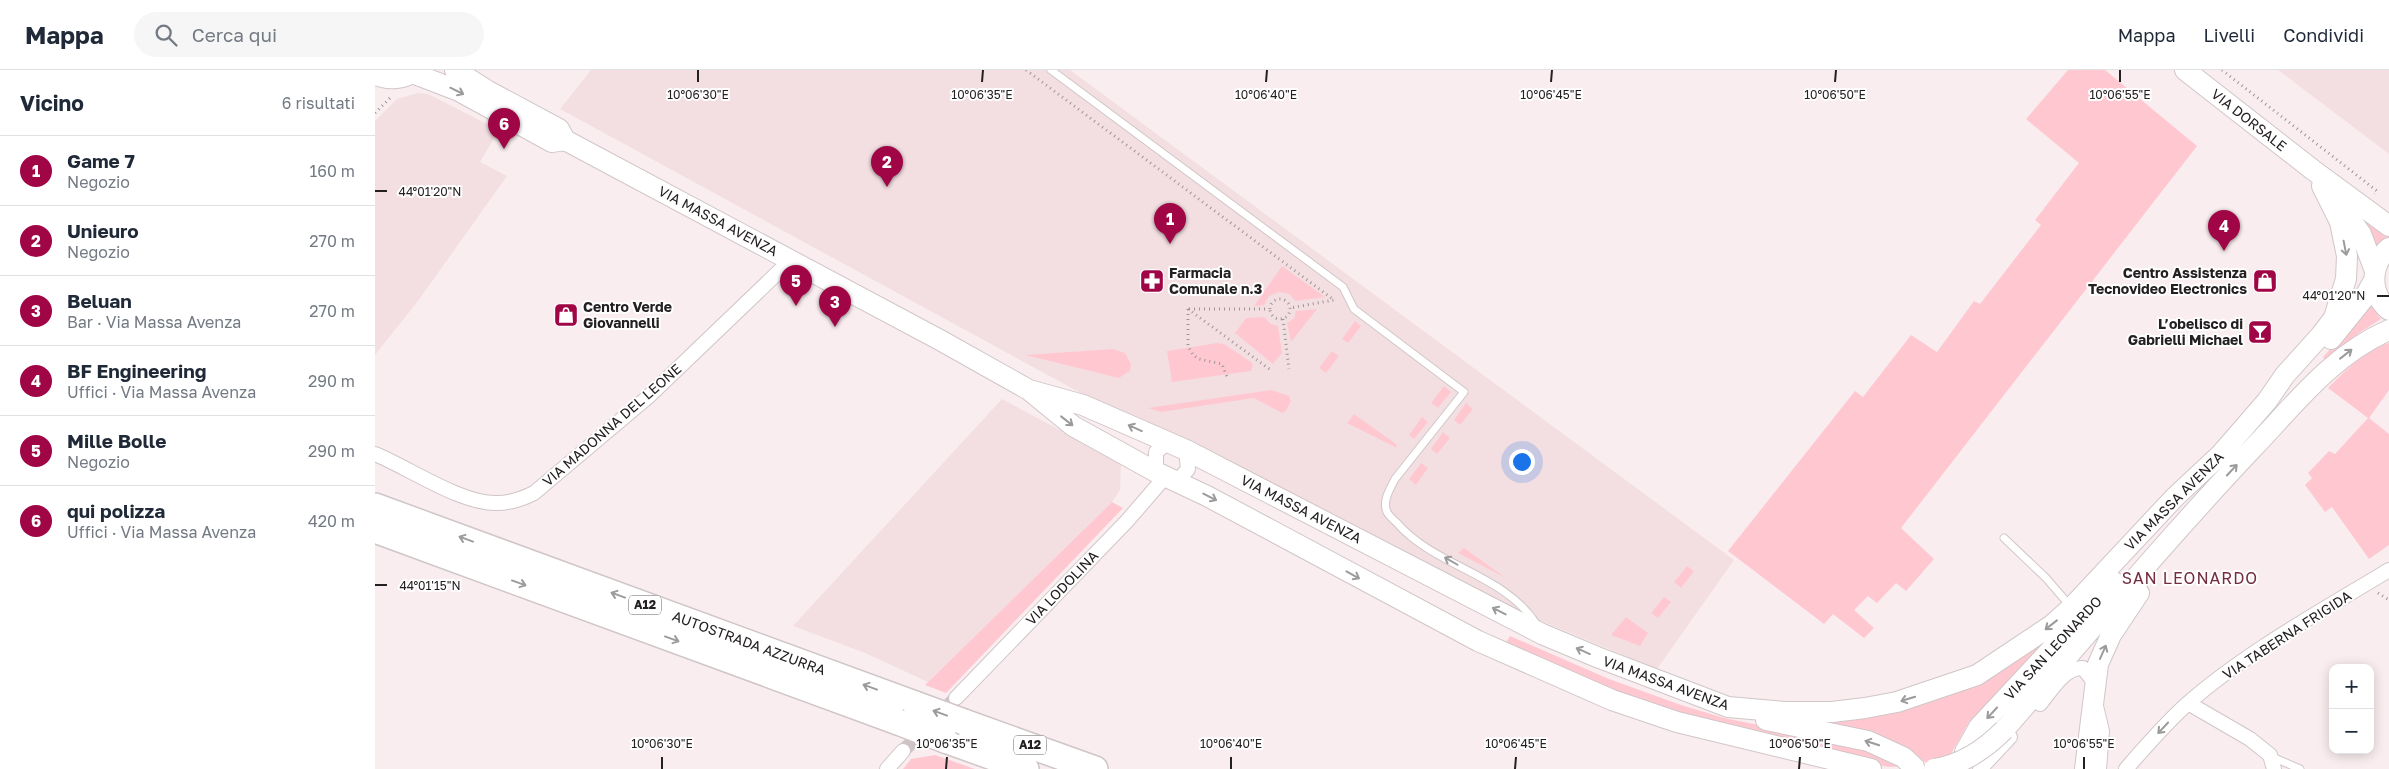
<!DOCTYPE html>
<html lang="it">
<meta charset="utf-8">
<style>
:root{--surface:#fff;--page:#f6f6f7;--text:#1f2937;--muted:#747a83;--line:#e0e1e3;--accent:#a00545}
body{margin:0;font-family:"Golos Text",sans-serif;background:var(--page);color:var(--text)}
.controls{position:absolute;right:15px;bottom:15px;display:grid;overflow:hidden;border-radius:10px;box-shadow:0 2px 12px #0003}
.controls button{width:45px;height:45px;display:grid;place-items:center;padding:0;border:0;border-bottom:1px solid var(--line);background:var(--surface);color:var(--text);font:25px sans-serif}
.you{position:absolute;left:1146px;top:391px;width:18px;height:18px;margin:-12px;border:4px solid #fff;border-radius:50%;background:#1a73e8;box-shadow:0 0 0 8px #1a73e833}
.badge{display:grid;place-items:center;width:32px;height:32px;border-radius:50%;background:var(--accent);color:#fff;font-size:16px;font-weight:700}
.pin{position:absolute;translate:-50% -41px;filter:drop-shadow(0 1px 2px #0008)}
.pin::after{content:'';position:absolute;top:26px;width:18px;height:15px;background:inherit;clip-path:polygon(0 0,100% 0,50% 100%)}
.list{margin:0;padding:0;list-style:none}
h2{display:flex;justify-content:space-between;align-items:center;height:65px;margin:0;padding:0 20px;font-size:21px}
h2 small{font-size:16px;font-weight:400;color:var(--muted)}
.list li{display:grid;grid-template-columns:32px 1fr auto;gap:15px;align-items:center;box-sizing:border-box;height:70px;padding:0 20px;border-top:1px solid var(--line)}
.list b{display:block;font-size:19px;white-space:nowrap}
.list p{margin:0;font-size:16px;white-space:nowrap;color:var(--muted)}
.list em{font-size:16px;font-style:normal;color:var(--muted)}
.icon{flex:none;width:28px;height:28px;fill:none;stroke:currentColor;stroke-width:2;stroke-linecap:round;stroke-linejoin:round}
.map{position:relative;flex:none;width:2014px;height:699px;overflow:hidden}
header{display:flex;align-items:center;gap:30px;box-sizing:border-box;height:70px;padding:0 25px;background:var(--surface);border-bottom:1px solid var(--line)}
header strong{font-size:24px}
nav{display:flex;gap:28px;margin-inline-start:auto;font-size:18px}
.search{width:350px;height:45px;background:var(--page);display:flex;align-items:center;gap:12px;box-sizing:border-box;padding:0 18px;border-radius:28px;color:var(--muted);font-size:19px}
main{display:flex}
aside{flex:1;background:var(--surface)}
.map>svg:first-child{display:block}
</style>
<header>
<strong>Mappa</strong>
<div class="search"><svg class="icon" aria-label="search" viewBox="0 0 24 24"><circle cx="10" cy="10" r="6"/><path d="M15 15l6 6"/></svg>Cerca qui</div>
<nav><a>Mappa</a><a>Livelli</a><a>Condividi</a></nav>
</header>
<main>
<aside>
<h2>Vicino<small>6 risultati</small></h2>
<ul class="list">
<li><span class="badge">1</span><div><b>Game 7</b><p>Negozio</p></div><em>160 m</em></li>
<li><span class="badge">2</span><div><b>Unieuro</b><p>Negozio</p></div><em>270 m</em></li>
<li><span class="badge">3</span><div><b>Beluan</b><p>Bar · Via Massa Avenza</p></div><em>270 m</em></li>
<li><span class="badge">4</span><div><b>BF Engineering</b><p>Uffici · Via Massa Avenza</p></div><em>290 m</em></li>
<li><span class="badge">5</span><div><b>Mille Bolle</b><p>Negozio</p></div><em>290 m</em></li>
<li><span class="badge">6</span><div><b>qui polizza</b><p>Uffici · Via Massa Avenza</p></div><em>420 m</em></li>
</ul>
</aside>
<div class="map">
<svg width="2014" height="699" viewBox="0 0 2014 699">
<rect width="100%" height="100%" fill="#f9edef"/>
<path fill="#f3dfe2" d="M216,0H695L1359,490L1282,599L1152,545L713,327L185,39Z
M1903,0H2014V84Z
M43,23L53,24L124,60L105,92L132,106L43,231L0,285V51L22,29Z
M627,329L746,393L745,420L737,432L553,612L490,583L418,556Z"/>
<path fill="#ffc8d1" d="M1693,0H1730L1822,76L1526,458L1559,489L1531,521L1521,513L1502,533L1493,526L1479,540L1499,558L1489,568L1458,544L1449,554L1353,481L1480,321L1488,327L1536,265L1562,282L1599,231L1605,234L1666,155L1660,150L1704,93L1651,49Z
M1992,147L2014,165L1998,178L1986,151Z
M907,196L950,227L921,231L914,224L904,222L894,226L889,235L879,236Z
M1993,231L2006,249L1984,263L1951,291L1948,287L1971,262Z
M942,239L916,272L912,253L919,248L921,241Z
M889,247L896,254L903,256L907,283L898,294L860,263L871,248Z
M980,251L986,256L973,273L967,269Z
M842,273L849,274L876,292L878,295L876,301L797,312L792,281Z
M2014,273V320L1994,348L2014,364V475L1994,489L1957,437L1950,442L1930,415L1937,408L1933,403L1954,381L1960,384L1993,348L1953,318C1972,299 1988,282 2014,273Z
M738,279L750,283L756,294L755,301L744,308L650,285Z
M957,281L964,286L951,303L944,298Z
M1069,316L1076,322L1063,338L1056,333Z
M896,320L914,326L916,331L911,341L907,343L879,328L786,342L773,338Z
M1091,333L1098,339L1085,355L1079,350Z
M979,344L1021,374L1022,378L972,353Z
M1047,347L1053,352L1039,369L1034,365Z
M1068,362L1075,368L1062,384L1056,379Z
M1046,393L1053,398L1041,415L1034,409Z
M737,432L748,438L571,623L550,615Z
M1089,478L1131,508L1083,483Z
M1312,496L1319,501L1306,518L1299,512Z
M1289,527L1296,532L1283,548L1276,543Z
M1251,547L1273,563L1265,576L1236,565Z
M1690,552L1594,652L1573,689L1553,694C1515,669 1486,657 1441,653C1498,644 1558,638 1609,608C1637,592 1664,570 1690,552Z
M1135,566L1234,609L1306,635L1349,648L1479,674L1529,696L1515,697L1500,695L1306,648L1130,574Z
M560,685L600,699H528L536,689Z"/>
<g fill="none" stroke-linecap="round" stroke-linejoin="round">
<path stroke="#cec4c6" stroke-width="14" stroke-dasharray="14 7" stroke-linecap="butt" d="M528,681L581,628"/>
<defs>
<path id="service" d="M676,0L968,217L979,239L1089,322L1020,409C1015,419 1007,431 1012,442C1014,446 1019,450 1022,453C1060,497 1130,504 1162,555
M1629,468L1671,508L1696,537
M1895,686L1925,699"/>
<path id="minor" d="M0,384C34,398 86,434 122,433C135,433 147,429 159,423L273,327L417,189
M781,402V382L793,372
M802,412L813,399L811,380
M581,628L752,451L790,407
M1813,633L1875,669L1895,685L1899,699
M1665,634C1676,621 1689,597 1708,598L1719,612
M1721,636L1727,661L1724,699
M512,699L528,681
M1605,699L1635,667
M1751,699C1770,677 1789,655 1811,635C1868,584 1948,540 2014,500"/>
<path id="secondary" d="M80,0L113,21L184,59L190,70L565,270L654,320L698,356L781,402L832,426L1103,571L1237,630L1302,652L1496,699
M1810,0L1938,100L2014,156
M37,3L84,21L177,72L190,70
M0,5C14,10 29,10 40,0
M1964,133L1986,164L2000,201
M2014,178C1995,195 1994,223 2014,240
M1956,269L1989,228L1999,210
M654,320L708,335L811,380L1167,564L1222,587L1353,637L1410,642H1457L1490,638L1522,632L1602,605L1677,555L1696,538L1800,427L1846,384L1892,331L1910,305L1946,265L1959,248L1971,209L1972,186L1965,152L1947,116
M1391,650L1493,671L1528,687L1539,697
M1629,660C1711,566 1792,469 1878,378C1920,334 1957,285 2014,260
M1590,682L1604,657L1739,512
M1710,699L1723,594L1736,565L1764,523"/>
<path id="motorway" d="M0,436L540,634
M0,460L523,652
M589,652L720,699
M570,670L651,699"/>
</defs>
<use href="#service" stroke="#d0c6c7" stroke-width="9"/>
<use href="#minor" stroke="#d0c6c7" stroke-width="16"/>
<use href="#secondary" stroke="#d0c6c7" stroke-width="22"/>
<use href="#motorway" stroke="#d0c6c7" stroke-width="28"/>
<path stroke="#9e9597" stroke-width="3" stroke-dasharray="1 4" stroke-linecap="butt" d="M651,0L959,230L915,238
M1847,0L2002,121L2000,124
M0,43L17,26
M895 239a10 10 0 1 1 20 0a10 10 0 1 1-20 0Z
M813,239L897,301
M813,239V276L818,285L824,289L847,294L852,307
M814,239H894
M908,249L914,299
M2003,523L2014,530"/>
<use href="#service" stroke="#fff" stroke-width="7"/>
<use href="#minor" stroke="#fff" stroke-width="14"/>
<use href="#secondary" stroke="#fff" stroke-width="20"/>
<use href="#motorway" stroke="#fff" stroke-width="25"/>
<defs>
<path id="secondary-bridge" d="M1559,699C1587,695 1609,680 1629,660"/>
<path id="motorway-bridge" d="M540,634L589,652
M523,652L570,670"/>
</defs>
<use href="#secondary-bridge" stroke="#d0c6c7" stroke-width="22" stroke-linecap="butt"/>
<use href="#motorway-bridge" stroke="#d0c6c7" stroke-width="28" stroke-linecap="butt"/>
<use href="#secondary-bridge" stroke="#fff" stroke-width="20"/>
<use href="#motorway-bridge" stroke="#fff" stroke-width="25"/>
</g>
<defs><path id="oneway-shaft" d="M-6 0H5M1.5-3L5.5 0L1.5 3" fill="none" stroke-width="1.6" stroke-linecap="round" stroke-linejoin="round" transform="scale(1.25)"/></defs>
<g stroke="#9c9b9b">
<use href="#oneway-shaft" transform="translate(82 21) rotate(26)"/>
<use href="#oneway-shaft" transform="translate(1970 178) rotate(79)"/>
<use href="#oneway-shaft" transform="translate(1971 284) rotate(-38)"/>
<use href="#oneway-shaft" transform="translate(692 351) rotate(38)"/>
<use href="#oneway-shaft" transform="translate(760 358) rotate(-156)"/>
<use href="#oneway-shaft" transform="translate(1857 400) rotate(-47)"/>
<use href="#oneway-shaft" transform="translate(835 427) rotate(27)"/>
<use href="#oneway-shaft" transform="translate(91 469) rotate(-160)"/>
<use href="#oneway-shaft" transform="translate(1076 491) rotate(-150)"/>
<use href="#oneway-shaft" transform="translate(978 505) rotate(29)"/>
<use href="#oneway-shaft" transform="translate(144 513) rotate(20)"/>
<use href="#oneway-shaft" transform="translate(243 525) rotate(-160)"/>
<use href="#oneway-shaft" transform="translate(1124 541) rotate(-153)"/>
<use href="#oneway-shaft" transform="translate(1676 555) rotate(142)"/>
<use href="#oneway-shaft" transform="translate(297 569) rotate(20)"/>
<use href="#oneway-shaft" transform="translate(1208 581) rotate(-156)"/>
<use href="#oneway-shaft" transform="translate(1728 582) rotate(-66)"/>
<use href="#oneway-shaft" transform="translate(495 617) rotate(-160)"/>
<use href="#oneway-shaft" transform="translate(1533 629) rotate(163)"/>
<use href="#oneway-shaft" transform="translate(565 643) rotate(-160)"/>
<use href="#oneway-shaft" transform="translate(1617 643) rotate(133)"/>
<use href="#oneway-shaft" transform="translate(1788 658) rotate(133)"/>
<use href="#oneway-shaft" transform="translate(1497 673) rotate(-162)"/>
</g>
<path fill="none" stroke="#242021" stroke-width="2" d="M323,12V0M607,12L608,0M891,12L892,0M1176,12L1177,0M1460,12L1461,0M1745,12V0M0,121H12M2002,226H2014M0,515H12M287,699V687M571,699L572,687M856,699V687M1140,699L1141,687M1424,699L1425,687M1709,699V687"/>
<defs>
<symbol id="pharmacy-square" viewBox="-11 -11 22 22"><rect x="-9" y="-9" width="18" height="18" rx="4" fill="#a00545" stroke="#fefefe"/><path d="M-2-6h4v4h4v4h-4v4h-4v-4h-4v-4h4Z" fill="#fff"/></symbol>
<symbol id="shop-square" viewBox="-11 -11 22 22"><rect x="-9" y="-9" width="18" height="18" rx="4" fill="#a00545" stroke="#fefefe"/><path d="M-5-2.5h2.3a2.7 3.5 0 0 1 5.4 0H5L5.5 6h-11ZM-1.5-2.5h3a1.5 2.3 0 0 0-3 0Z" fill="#fff"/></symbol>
<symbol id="bar-square" viewBox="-11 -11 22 22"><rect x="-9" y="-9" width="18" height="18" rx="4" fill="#a00545" stroke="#fefefe"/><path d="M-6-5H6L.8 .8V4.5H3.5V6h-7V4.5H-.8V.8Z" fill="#fff"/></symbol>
</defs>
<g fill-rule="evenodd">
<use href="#pharmacy-square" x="763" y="197" width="28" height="28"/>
<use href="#shop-square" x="1876" y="197" width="28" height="28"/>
<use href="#shop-square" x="177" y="231" width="28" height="28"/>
<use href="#bar-square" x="1871" y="248" width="28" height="28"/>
</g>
<g text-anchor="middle" stroke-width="4" stroke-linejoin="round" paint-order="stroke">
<g fill="#fefefe" stroke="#656363" stroke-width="1">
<rect x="254" y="525.5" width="32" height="19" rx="4"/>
<rect x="639" y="665.5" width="32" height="19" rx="4"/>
</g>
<g font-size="12" font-weight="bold" fill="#242021">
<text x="270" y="539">A12</text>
<text x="655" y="679">A12</text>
</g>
<g font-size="14" fill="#242021" stroke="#fefefe">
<text transform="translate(1874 50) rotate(38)" y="5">VIA DORSALE</text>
<text transform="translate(343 151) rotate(28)" y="5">VIA MASSA AVENZA</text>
<text transform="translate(237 355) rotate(-41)" y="5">VIA MADONNA DEL LEONE</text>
<text transform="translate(1799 431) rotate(-45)" y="5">VIA MASSA AVENZA</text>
<text transform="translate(926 439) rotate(27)" y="5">VIA MASSA AVENZA</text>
<text transform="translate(687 518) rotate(-46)" y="5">VIA LODOLINA</text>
<text transform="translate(1912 565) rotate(-33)" y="5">VIA TABERNA FRIGIDA</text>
<text transform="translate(374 573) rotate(20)" y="5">AUTOSTRADA AZZURRA</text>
<text transform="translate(1678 578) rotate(-47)" y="5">VIA SAN LEONARDO</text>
<text transform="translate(1291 613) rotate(20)" y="5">VIA MASSA AVENZA</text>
</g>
<g font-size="14" font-weight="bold" fill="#242021" stroke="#fefefe" text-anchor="start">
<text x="794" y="208">Farmacia<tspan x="794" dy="16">Comunale n.3</tspan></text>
<text x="1872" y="208" text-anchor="end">Centro Assistenza<tspan x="1872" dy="16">Tecnovideo Electronics</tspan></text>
<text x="208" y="242">Centro Verde<tspan x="208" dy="16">Giovannelli</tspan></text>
<text x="1868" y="259" text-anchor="end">L’obelisco di<tspan x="1868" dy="16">Gabrielli Michael</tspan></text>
</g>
<g font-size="16" letter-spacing="1" fill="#742d3f" stroke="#fefefe">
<text x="1815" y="514">SAN LEONARDO</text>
</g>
</g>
<g font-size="12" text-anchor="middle" fill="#242021" stroke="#fefefe" stroke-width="4" stroke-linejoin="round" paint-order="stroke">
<text x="323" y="29">10°06'30"E</text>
<text x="607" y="29">10°06'35"E</text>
<text x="891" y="29">10°06'40"E</text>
<text x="1176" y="29">10°06'45"E</text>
<text x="1460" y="29">10°06'50"E</text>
<text x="1745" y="29">10°06'55"E</text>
<text x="55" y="126">44°01'20"N</text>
<text x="1959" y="230">44°01'20"N</text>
<text x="55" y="520">44°01'15"N</text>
<text x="287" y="678">10°06'30"E</text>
<text x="572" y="678">10°06'35"E</text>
<text x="856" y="678">10°06'40"E</text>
<text x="1141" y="678">10°06'45"E</text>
<text x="1425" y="678">10°06'50"E</text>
<text x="1709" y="678">10°06'55"E</text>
</g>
</svg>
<div class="controls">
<button>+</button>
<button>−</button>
</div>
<div class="you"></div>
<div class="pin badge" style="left:795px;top:174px">1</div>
<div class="pin badge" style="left:512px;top:117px">2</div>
<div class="pin badge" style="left:460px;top:257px">3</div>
<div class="pin badge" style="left:1849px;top:181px">4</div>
<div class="pin badge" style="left:421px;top:236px">5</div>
<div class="pin badge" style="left:129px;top:79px">6</div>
</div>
</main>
